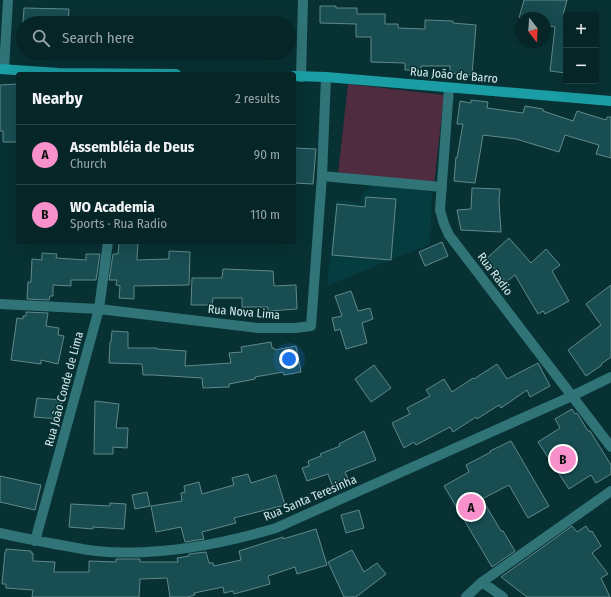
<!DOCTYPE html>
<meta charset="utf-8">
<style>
:root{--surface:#062527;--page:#143133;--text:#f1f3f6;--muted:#98a5a7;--line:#274244;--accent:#f890cc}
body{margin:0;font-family:"Fira Sans Condensed",sans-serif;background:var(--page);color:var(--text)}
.controls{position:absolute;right:12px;top:12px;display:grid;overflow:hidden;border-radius:4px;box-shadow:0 4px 16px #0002}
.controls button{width:36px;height:36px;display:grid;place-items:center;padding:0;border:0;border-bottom:1px solid var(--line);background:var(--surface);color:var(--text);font:20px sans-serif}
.compass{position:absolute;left:515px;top:12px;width:36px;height:36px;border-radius:50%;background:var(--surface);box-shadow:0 4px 16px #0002;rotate:163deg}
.you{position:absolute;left:289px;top:359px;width:14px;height:14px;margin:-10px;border:3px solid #fff;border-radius:50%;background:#1a73e8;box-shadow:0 0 0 6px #1a73e833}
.badge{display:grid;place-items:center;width:26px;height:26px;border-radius:50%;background:var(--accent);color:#111;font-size:13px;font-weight:700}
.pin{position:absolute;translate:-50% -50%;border:2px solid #fff;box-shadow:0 1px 4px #0006}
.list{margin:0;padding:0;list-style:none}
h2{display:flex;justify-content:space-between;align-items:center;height:52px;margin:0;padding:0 16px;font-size:17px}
h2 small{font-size:13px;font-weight:400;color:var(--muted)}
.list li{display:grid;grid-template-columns:26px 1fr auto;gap:12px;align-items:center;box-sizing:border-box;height:60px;padding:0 16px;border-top:1px solid var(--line)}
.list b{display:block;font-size:15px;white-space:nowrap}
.list p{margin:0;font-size:13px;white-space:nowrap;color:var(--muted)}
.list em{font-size:13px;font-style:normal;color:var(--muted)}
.icon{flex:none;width:22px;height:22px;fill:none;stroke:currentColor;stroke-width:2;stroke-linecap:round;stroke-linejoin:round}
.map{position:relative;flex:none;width:611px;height:597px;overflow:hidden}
.search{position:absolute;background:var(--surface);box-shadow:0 4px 16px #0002;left:16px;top:16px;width:280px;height:44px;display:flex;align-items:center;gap:10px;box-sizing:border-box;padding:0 14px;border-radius:22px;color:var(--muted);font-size:15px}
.panel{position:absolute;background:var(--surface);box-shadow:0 4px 16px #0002;left:16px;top:72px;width:280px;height:172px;border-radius:4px}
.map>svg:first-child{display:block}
</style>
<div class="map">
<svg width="611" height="597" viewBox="0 0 611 597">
<rect width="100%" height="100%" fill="#083134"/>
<path fill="#043c40" d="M373,184L432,192L430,244L327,286L336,200L359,203L364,192Z"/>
<path fill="#4f2c40" d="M348,84L444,95L434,185L338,174Z"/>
<path fill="#184d51" stroke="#61898b" d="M524,0H567L563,15H566V73L550,71L555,27L545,25V18H519Z
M320,6H336V8H357V14H385V24H398V28L425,29V20L453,21V23L476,25L472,75L450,73V66H421V70H405V63L371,62V37H356V24L320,23Z
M24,8L69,9L68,23H23Z
M17,84L18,142H3V131H0V85Z
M471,100L488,102L487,108L523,113L525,106L543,109V111L573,121L577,111L606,120L607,117H611V158L596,154L599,145L565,135L559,152L516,139L483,135L475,183L454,181L456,157L457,158L463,124H457L460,101L471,103Z
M294,148L316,149L313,184L294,183Z
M472,188L500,189L499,202L501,232L461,230L457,210L471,209Z
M366,197L396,199L391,260L332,255L337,204L365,207Z
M509,238L531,263L546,249L560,265L552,271L569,301L545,314L543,311L538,314L515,275L506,282L486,259Z
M119,242H138L137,260L169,259V251L190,252L189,285L134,286V299L119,298L120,286L116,285L117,280H109L113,254H118Z
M442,242L448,256L425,266L419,252Z
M42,253L57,254L56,258L86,260V254H100L96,280H71V286L53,285V296H50L49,300L27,299L28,282H31L32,259L42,260Z
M223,269L273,271L274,286L296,285L297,309L268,311V307H242V298H213L212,305H191L192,278H222Z
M611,285V357L601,364L602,365L586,376L568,350L601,325L586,304Z
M351,291L358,311L370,308L373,319L362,323L367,343L346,349L340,329L335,331L332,318L342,316L335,296Z
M26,312L48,313L46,326L59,328L58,335L64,336L58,364L41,360V364L11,360L17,318L23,319V316H26Z
M112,331L128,332V348H157V349L186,351L185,366L231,363L229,353L242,352L241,347L271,342L272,348H274L275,350L296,346L301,372L284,375L283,372L255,377V379L229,384V387L203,388L202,378L153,375H143L142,364L109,363L110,342H111Z
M538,363L550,386L530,397L527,390L501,408L499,405L477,419L476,417L453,432L450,427L416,445L414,442L404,448L392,423L410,414L407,408L430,396L426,390L444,379L452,392L473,378L474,379L497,364L507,379Z
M374,365L391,388L371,402L355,379Z
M37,398L62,400L60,419L34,417Z
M95,401L119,404L116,428H128L127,448L113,447V454H94Z
M572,409L575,414L577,413L588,431H590L611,465V474L596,483L591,475L569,489L538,442L560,428L555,419Z
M364,431L376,460L345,472L348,479L332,485L328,474L307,481L302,468L309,466L308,461L321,456L320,454L340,446L339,444Z
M511,441L549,506L528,518L509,485L482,499L501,531H503L515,551L492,567L444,486L469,472L466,465L491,452L490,451Z
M248,474L251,483L276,475L285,505L234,518L236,523L202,532L204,539L185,542L181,527L156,532L151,506L182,501L181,493L185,492L184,486L199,482L202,494L234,485L232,478Z
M0,476L41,485L35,510L0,502Z
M147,492L150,506L135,509L132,495Z
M110,503L126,504L124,529L93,527V529L69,527L71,504L110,506Z
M359,510L364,528L346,533L341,515Z
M572,526L577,532L586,526L590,532L592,531L601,546L592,553L608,574L601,578L610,597H527L501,577Z
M316,529L327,565L297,574L295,567L268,576L270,584L234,594L233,591L224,593L223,587L194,593L195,595L187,597H170L167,578L140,579L139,597H32L33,590L6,588V584H2L5,552H6V549L31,551V553H33V561L55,562L54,572H89V561L116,562V559H140V562H178L177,558L189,556V554L206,552L209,563H213L214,566L241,560L239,551L283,537V539Z
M352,550L364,572L377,563L386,574L356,597H344L328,562Z"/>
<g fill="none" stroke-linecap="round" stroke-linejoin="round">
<path stroke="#307478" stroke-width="10" d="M4,69L8,0
M301,77L303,0
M449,88L440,210L444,224L449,235L611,447
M322,176L442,187
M0,304L99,309L258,328H295L311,326L322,176L326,77
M0,533C22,538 44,542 66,546C76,548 86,550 96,551C156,557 219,545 276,528L572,396L611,377
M35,541L99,309L108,242
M482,582L503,597
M466,597L482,582L611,491"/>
<path stroke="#1a9da4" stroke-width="10" d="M0,69L59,73L176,74
M294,76L326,77L611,101"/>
</g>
<g text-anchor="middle" stroke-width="3" stroke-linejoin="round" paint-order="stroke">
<g font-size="12" fill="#d5eaeb" stroke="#083134">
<text transform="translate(454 75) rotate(5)" y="4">Rua João de Barro</text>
<text transform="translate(495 274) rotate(53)" y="4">Rua Radio</text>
<text transform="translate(244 312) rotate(5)" y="4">Rua Nova Lima</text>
<text transform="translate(64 389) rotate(-75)" y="4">Rua João Conde de Lima</text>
<text transform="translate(310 498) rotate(-23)" y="4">Rua Santa Teresinha</text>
</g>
</g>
</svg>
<div class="controls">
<button>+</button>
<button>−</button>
</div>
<svg class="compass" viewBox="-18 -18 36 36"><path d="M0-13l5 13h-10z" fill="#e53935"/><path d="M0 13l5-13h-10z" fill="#98a5a7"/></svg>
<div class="you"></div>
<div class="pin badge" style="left:471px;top:507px">A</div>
<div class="pin badge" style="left:563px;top:459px">B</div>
<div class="search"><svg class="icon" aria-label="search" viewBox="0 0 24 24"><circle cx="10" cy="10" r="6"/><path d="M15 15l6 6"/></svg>Search here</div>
<section class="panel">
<h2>Nearby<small>2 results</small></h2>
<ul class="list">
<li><span class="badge">A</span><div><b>Assembléia de Deus</b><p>Church</p></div><em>90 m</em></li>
<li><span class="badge">B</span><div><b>WO Academia</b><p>Sports · Rua Radio</p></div><em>110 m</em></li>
</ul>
</section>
</div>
